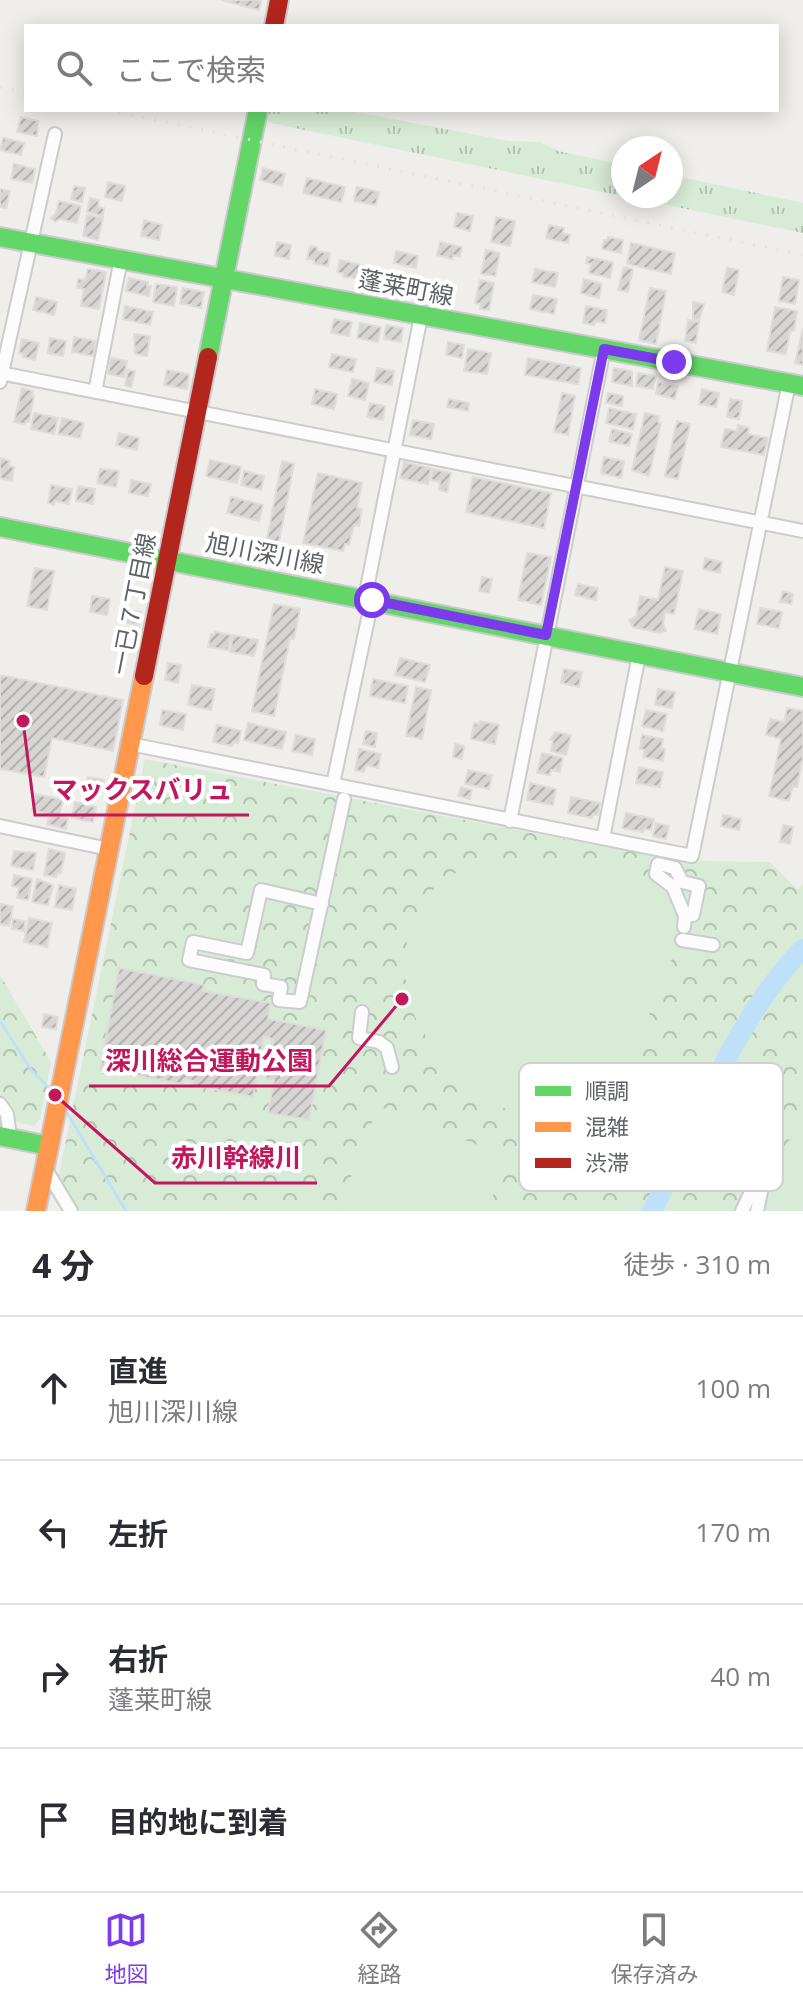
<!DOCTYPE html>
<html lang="ja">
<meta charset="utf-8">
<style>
:root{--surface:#fff;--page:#f7f7f7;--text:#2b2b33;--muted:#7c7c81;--line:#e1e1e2;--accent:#7c3aed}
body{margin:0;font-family:"Open Sans","Noto Sans JP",sans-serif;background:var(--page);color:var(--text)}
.compass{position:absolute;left:611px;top:136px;width:72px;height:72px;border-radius:50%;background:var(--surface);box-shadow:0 4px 20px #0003;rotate:35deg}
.stop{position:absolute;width:24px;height:24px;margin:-18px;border:6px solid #7c3aed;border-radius:50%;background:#fff}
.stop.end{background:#7c3aed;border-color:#fff;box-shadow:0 2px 8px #0008}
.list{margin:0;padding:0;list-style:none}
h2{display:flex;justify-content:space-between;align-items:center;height:104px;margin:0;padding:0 32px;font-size:34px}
h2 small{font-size:26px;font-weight:400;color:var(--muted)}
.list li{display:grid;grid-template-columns:52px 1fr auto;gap:24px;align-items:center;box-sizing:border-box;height:144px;padding:0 32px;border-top:2px solid var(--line)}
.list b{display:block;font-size:30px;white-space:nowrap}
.list p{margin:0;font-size:26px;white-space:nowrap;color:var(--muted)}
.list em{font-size:26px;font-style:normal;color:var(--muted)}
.icon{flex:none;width:44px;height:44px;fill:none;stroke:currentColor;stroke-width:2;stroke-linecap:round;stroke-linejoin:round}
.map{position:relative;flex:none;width:803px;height:1211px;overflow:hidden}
.search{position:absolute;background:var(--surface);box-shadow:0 4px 20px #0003;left:24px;right:24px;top:24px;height:88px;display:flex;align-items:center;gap:20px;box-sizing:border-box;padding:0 28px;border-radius:0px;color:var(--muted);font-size:30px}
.sheet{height:680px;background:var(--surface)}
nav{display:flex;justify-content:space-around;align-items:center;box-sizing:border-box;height:112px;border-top:2px solid var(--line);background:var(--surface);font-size:22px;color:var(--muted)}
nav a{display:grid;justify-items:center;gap:4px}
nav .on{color:var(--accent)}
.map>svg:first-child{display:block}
</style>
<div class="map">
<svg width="803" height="1211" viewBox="0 0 803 1211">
<defs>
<pattern id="grass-tufts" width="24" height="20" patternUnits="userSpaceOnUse" patternTransform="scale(2)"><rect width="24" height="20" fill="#d8ebd6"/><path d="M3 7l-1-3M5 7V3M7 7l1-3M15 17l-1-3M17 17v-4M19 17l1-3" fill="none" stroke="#b2c2b1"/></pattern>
<pattern id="forest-crowns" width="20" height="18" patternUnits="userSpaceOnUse" patternTransform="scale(2)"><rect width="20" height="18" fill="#d8ebd6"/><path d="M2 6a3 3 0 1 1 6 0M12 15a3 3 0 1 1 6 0" fill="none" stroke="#b2c2b1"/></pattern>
<pattern id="building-hatch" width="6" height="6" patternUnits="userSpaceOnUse" patternTransform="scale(2)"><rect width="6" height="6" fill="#d6d5d3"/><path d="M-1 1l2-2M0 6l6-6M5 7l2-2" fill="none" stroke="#b1b0af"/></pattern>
</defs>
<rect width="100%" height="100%" fill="#efeeea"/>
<path fill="url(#grass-tufts)" d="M258,110H345L508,141L540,142L558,151L623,165V196L256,120Z
M671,175L803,203V233L624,196H671Z"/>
<path fill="url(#forest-crowns)" d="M145,759L605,847L702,861L770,862L798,890L803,883V1211H78L58,1179Z
M0,975L51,1062L40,1119L34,1126L14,1121L0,1097Z"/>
<path fill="#d8ebd6" d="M485,863C529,865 609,862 648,877C663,882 678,903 679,919C681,945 665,976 655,1000C644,1026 629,1080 606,1095C557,1130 495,1117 453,1076C444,1068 439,1056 432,1046C424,1033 414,1019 410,1003C393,942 418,875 485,863Z
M378,1106L508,1157L487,1211H338Z
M803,1122V1211H763L780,1152Z"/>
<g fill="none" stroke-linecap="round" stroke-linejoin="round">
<path stroke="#bfe0f9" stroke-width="3" d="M0,1021L31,1070L53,1092
M64,1108L126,1211"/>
<path stroke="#bfe0f9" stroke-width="20" d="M652,1211C692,1132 740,1010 803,949"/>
</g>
<path fill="url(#building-hatch)" stroke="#deddd9" stroke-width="2" d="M221,0H257L261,1L259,10Z
M21,117L38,121L37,136L17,132Z
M3,138L24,143L21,155L0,150Z
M14,164L35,169L32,183L11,179Z
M263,168L285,174L282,186L260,180Z
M307,178L345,187L341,202L303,193Z
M108,182L125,186L122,201L105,197Z
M74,186L85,188L82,202L71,199Z
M357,187L379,192L376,205L354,201Z
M0,189L10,191L6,208L0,207Z
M90,198L99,200L98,207L104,208L103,216L87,212Z
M59,201L81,206L77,223L59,219L55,222L51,218L56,213Z
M457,213L473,216L470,231L454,227Z
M87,215L103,218L98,240L83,236Z
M496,217L515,221L510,246L491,242Z
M144,220L162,225L159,240L141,236Z
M549,225L564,228L563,233L570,235L568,243L546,238Z
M608,237L623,240L621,253L602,249L604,240H607Z
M277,242L291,245L289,259L275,256Z
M440,242L462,247L460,257L453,255L452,259L437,255Z
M631,243L675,253L671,274L627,264Z
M310,246L317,247V251L330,253L328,266L314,264V260L307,259Z
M486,250L500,253L495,276L481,274Z
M396,251L418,256L416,268L394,263Z
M587,257L613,262L610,278L589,273L591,264L586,263Z
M340,260L362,265L359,278L343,277V274L337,272Z
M624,267L633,269L628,292L618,290Z
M727,268L739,270L734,295L722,292Z
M88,269L106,272L99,309L81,306L84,289L77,288L78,279L85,280Z
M535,269L558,273L555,287L532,282Z
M407,276L425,280L422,293L404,289Z
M783,277L799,280L795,304L779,301Z
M129,278L148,282L147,286H151L149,296L126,291Z
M584,279L602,284L599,298L581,293Z
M480,280L494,283L489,310L480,309L481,304L475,303Z
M429,283L449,287L447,301L439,300V296L427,294Z
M156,284L177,287L174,306L153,302Z
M183,288L204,292L201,308L180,303Z
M650,288L666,291L656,344L639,340Z
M533,295L557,299L554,314L530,309Z
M36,297L57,302L54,315L33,310Z
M693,302L704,304L699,320L693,319Z
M125,306L153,312L150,325L123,319Z
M586,306L607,310L605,323L595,321L594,325L583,323Z
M775,307L797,311L794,331H790L786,354L767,351Z
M334,319L352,322L349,336L331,333Z
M688,320L699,322L696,343L685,341Z
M360,323L381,327L378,342L357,338Z
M386,325L403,328L401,342L384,339Z
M803,328V365L795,363Z
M134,334L150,336L147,356L135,354Z
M74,337L96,341L93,356L72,352Z
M50,338L66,341L63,356L48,353Z
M22,339L39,343L35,360L23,357L24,354L19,353Z
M448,342L464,345L462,358L446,355Z
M468,349L491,353L487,374L464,371Z
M332,354L356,359L353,372L329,367Z
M111,358L127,361L124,377L108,374Z
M528,358L581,368L578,384L525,375Z
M377,368L394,371L392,385L374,382Z
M614,368L632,371V386L612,382Z
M128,370L135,371L131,387L125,385Z
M167,370L189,374L187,389L164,385Z
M638,373L656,376L653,389L636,386Z
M352,379L369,383L365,400L348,396Z
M658,382L678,386L675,399L656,394Z
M22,388L33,391L32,395L34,396L29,422L26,421L25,424L14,422Z
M315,389L337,394L334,409L312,404Z
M702,389L719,393L716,407L699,404Z
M562,393L575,396L568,435L554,432Z
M608,393L623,396L622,406L606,403Z
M449,399L469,403L468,411L447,407Z
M730,399L742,401L739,419L727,417Z
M370,403L385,406L383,420L367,417Z
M609,408L636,414L633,429L606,423Z
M34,413L58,418L54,434L31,429Z
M645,413L659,416L658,422L661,423L649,476L632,470Z
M62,418L84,423L80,438L58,434Z
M413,420L434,424L431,439L410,435Z
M677,421L690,424L678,479L665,476Z
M738,425L749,428L748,434L768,438L764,455L721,447L725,429L737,431Z
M612,429L632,434L629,446L609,441Z
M119,433L139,438L137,450L116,445Z
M604,457L624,461L621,478L601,473Z
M0,458L10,461L9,466L14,467L12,481L0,478Z
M210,460L241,467L237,483L206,476Z
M282,461L294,464L277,552L265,549Z
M404,462L431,468L428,484L400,478Z
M100,469L119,471L116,487L97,483Z
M433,469L451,473L447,492L439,490L440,482L431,480Z
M244,471L264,476L261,490L241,485Z
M318,473L362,483L357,508L362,509L359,526L354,525L349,545L345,544L343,551L303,543Z
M473,477L551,493L544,528L466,512Z
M131,480L151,484L148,496L129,493Z
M51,485L72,489L69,504L55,501L54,505L48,503Z
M78,486L95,489L93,504L76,501Z
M231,497L263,505L259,521L227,513Z
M527,553L551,557L541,605L518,600Z
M705,558L722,562L720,573L703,569Z
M665,567L683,571L674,614L665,612L663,623L666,631L660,633L633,627L629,620L636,616L640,596L658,600Z
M35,568L54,571L47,610L27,606Z
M482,577L492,579L489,593L479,591Z
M578,584L598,588L596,600L575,595Z
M783,591L793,594L791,604L780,602Z
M92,596L110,599L107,615L90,612Z
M274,604L300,609L294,639L290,638L274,716L252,711Z
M760,608L782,612L779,628L757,624Z
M123,609L141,612L139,625L121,622Z
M699,609L721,614L717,634L694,629Z
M215,632L231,635L228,650L208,647L211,634L214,635Z
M233,635L258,640L254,656L230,652Z
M400,658L430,665L425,682L395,675Z
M168,663L181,665L178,683L165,680Z
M564,669L582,672L579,687L561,683Z
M0,675L123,700L113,751L52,738L44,777L0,769Z
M373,679L408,686L405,703L370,696Z
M192,685L215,689L211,710L188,705Z
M416,687L431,690L422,739L406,736Z
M658,689L675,692L672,708L655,705Z
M787,708L803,711V757L797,787L793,786L789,801L769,796L781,739L766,735L770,719L784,722Z
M162,710L186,714L183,730L160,725Z
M646,710L667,714L663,731L642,726Z
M480,721L499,725L495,744L471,739L474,723L479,724Z
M248,723L286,732L282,749L244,740Z
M217,725L241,731L238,743L233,742L232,746L213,742Z
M366,731L377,733L375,747L363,744Z
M555,732L571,735L566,755L551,751L553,740H550Z
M296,735L315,739L312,755L292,751Z
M642,735L663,739L661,748L665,749L663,761L643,757L645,750L640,749Z
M455,744L464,746L462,759L453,757Z
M359,749L381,754L378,768L366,765L364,772L355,770Z
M542,753L563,758L560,772L551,770L550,775L537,773Z
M639,767L663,772L660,787L636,783Z
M468,770L492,775L489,789L465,784Z
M88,777L104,780L101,793L94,792L93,796L84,794Z
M530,783L556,789L553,805L527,800Z
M461,787L472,790L470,799L458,796Z
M36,794L63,800L59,816L68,818L66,829L47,824L50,814L32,810Z
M571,797L600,803L598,815L593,814L592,818L568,813Z
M75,802L96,807L93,822L72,818Z
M626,813L654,819L651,830L644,829L643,832L622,828Z
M723,815L741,819L739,830L721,826Z
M656,823L669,826L666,839L653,836Z
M783,825L793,827L790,844L780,842Z
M49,849L65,853L61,873H57L56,877L44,875Z
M14,851L36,853L33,870L11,866Z
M14,875L32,879L28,900L17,898L19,887L12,886Z
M37,879L53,885L48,905L32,902Z
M59,885L76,889L72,910L55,907Z
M0,904L13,906L9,926L0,924Z
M29,918L52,923L47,947L24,942Z
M13,919L25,921L24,931L12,929Z
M119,968L204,985L203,991L271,1003L268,1019L326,1030L309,1120L268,1113L274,1080L266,1079L273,1039L264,1037L253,1097L192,1085L193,1081L184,1079L183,1084L100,1069Z
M44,1014L58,1017L56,1029L42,1027Z"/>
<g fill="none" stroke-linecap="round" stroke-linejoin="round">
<defs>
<path id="street" d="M0,373L803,531
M0,382L55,134
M95,392L121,259
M365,598L421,316
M130,744L692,856L789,383
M333,784L372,600
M510,821L604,349
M0,826L109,849
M603,838L639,655
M322,904L261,890L247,953L193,942L189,960L264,975L263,984L281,987L279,1000L300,1002L344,799
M684,927L685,916L693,915L699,886L682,882L675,868L658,864L656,874L673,887L685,916
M682,940L713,945
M362,1012L359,1038L379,1042L387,1048L392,1067
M0,1104L7,1114L10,1138
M45,1168L71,1211
M742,1211L759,1175
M757,1211L764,1177"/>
<path id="fast" d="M0,237L803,386
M208,357L258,110
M0,527L803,687
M0,1136L49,1146"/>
<path id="slow" d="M36,1211L144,676"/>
<path id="jam" d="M274,26L279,0
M144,676L208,357"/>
</defs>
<use href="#street" stroke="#cbcccc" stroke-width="16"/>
<use href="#fast" stroke="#cacacb" stroke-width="22"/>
<use href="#slow" stroke="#cacacb" stroke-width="22"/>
<use href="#jam" stroke="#cacacb" stroke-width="22"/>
<use href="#street" stroke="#fdfcfc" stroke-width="12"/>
<use href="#fast" stroke="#63d668" stroke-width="18"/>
<use href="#slow" stroke="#ff974d" stroke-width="18"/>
<use href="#jam" stroke="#b3261e" stroke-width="18"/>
<path stroke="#e4e4e4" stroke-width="3" stroke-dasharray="2 10" stroke-linecap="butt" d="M0,87L26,93
M107,110L803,255"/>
</g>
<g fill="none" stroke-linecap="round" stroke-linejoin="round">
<path stroke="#7c3aed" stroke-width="10" d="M372,600L546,635L604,349L674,362"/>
</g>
<g text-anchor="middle" stroke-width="8" stroke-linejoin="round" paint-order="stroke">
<g font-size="24" fill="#5f6368" stroke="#fff">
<text transform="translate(406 288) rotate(11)" y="8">蓬莱町線</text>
<text transform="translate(265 554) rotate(11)" y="8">旭川深川線</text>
<text transform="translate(134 604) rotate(-79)" y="8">一已７丁目線</text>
</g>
</g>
<rect x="519" y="1063" width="264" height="128" rx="12" fill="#fff" stroke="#cfd0d2" stroke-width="2"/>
<rect x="535" y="1086" width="36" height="10" fill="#63d668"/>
<rect x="535" y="1122" width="36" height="10" fill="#ff974d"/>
<rect x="535" y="1158" width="36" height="10" fill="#b3261e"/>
<g font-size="22" fill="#5f6368">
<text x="585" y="1099">順調</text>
<text x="585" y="1135">混雑</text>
<text x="585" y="1171">渋滞</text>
</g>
<path fill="none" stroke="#c2185b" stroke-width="3" d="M23 721L35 815H249M402 999L329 1086H89M55 1095L155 1183H317"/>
<g fill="#c2185b" stroke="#fff" stroke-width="3">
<circle cx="23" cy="721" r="8"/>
<circle cx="402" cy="999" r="8"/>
<circle cx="55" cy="1095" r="8"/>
</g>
<g font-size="26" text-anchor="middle" font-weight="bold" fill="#c2185b" stroke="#fff" stroke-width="8" stroke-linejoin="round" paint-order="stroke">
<text x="142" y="799">マックスバリュ</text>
<text x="209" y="1070">深川総合運動公園</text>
<text x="236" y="1167">赤川幹線川</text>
</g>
</svg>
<svg class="compass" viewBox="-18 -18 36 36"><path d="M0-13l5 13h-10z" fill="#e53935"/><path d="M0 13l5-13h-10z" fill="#7c7c81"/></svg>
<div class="stop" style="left:372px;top:600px"></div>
<div class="stop end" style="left:674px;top:362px"></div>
<div class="search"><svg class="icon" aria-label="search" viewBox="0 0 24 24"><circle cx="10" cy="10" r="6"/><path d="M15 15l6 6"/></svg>ここで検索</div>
</div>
<section class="sheet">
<h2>4 分<small>徒歩 · 310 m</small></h2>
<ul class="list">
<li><svg class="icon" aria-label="ahead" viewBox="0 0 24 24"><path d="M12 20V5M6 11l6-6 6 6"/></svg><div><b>直進</b><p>旭川深川線</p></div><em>100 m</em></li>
<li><svg class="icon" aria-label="left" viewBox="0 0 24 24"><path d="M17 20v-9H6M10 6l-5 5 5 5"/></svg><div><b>左折</b></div><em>170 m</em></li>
<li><svg class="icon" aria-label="right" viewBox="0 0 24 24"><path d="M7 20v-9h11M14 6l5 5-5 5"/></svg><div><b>右折</b><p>蓬莱町線</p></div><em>40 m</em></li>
<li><svg class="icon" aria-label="arrive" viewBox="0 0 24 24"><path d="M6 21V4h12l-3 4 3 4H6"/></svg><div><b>目的地に到着</b></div></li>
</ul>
</section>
<nav>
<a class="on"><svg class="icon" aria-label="map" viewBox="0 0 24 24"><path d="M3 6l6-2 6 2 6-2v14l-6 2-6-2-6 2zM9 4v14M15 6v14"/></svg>地図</a>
<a><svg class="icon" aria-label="directions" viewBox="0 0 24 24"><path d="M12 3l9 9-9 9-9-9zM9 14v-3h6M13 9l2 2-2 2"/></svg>経路</a>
<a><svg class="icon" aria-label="saved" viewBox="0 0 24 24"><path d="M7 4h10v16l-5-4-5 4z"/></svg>保存済み</a>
</nav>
